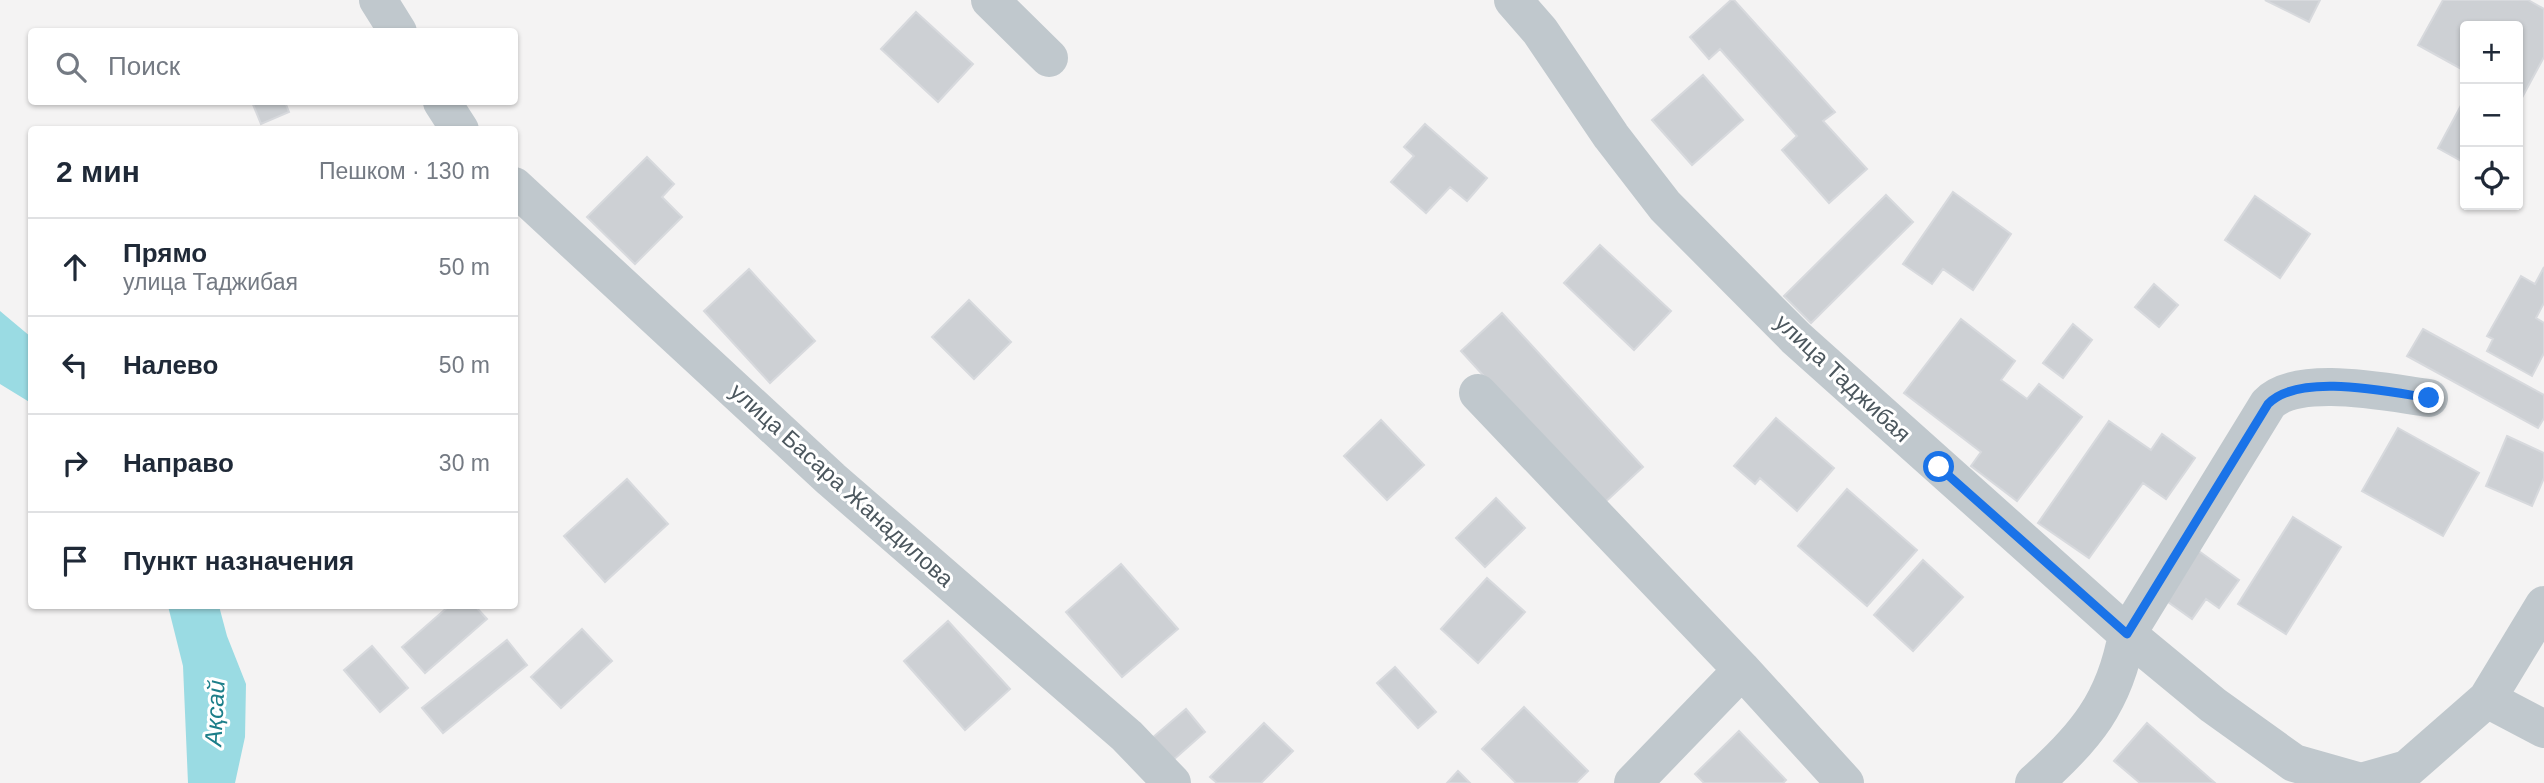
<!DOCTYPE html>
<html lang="ru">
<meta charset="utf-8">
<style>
:root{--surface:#fff;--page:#f2f2f3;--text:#1f2937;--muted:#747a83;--line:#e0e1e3}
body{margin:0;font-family:Arial,sans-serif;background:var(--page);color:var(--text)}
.controls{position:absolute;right:21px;top:21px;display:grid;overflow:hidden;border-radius:7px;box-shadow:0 2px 5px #0004}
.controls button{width:63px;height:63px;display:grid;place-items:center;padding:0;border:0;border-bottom:2px solid var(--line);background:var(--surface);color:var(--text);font:35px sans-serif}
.stop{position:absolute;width:21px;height:21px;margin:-16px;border:5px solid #1a73e8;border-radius:50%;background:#fff}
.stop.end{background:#1a73e8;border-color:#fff;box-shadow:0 2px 7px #0008}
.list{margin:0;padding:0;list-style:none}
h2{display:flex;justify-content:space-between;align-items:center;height:91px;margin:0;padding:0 28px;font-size:30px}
h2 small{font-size:23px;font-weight:400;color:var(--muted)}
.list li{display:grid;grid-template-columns:46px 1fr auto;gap:21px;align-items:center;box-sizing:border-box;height:98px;padding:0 28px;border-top:2px solid var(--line)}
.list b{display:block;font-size:26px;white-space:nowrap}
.list p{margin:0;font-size:23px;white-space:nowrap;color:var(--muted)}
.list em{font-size:23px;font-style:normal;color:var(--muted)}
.icon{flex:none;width:38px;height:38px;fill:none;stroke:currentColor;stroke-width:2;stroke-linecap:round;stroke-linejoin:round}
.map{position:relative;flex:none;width:2544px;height:783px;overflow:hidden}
.search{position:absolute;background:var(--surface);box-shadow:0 2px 5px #0004;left:28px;top:28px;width:490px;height:77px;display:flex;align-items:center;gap:18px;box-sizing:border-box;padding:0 24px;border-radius:7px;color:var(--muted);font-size:26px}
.panel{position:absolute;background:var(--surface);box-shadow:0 2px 5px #0004;left:28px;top:126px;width:490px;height:483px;border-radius:7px}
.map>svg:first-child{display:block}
</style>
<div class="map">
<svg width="2544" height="783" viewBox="0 0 2544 783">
<rect width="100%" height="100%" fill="#f4f3f3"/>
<path fill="#9adbe3" d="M0,311L31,337V403L0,384Z
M168,606H219L227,636L246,684L245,737L235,783H188L183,666Z"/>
<path fill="#cdd0d4" stroke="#d7d9dd" stroke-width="2" d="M1731,0H1734L1835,112L1823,121L1867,169L1829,203L1782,150L1797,136L1720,49L1709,59L1690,37Z
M2265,0H2320L2309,22Z
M2443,0H2528L2544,9V57L2518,105V26H2465V71L2418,45Z
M916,12L973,64L938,102L881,49Z
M1703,75L1743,120L1692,165L1652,120Z
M2465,98V163L2438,148Z
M252,102H285L289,112L261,124Z
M1425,124L1487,178L1467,201L1450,187L1426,213L1391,182L1414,156L1404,147Z
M647,157L674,184L662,197L682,217L635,264L587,217Z
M1953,192L2011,234L1973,290L1943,269L1932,284L1903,264Z
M1886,195L1913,222L1811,323L1784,296Z
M2255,196L2310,234L2280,278L2225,240Z
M1600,245L1671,311L1634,350L1564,283Z
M2544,267V303L2536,318L2544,323V353L2532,376L2487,351L2493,339L2487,336L2521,276L2535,284Z
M749,269L815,341L770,383L704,311Z
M2154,284L2178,305L2159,327L2135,307Z
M969,300L1011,342L974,379L932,337Z
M1502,313L1643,467L1602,505L1461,351Z
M1961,319L2015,361L2001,380L2027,399L2039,384L2082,417L2017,501L1971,466L1981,452L1904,393Z
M2073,324L2092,340L2063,378L2043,363Z
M2423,329L2544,395V418L2538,428L2407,356Z
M1776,418L1834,468L1797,511L1760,478L1755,484L1734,466Z
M1381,420L1424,465L1387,500L1344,456Z
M2109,421L2151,450L2162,434L2195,458L2166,499L2143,483L2089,558L2038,523Z
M2398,428L2479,473L2443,536L2362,491Z
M2507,436L2544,453V478L2532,506L2486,486Z
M627,479L668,524L605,582L564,536Z
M1847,489L1917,550L1867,606L1798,546Z
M1496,498L1525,528L1485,567L1456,538Z
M2293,517L2341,547L2286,634L2238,604Z
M2196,549L2239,580L2219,608L2206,599L2192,619L2161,597Z
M1923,560L1963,597L1913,651L1874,615Z
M1121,564L1178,629L1122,677L1066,612Z
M1487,578L1525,612L1478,663L1441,629Z
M449,606H475L487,619L425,673L402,647Z
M948,621L1010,689L965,730L904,661Z
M582,629L612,661L561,708L531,677Z
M507,640L527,665L443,733L422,708Z
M372,646L408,688L380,712L344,670Z
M1395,667L1436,712L1418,728L1377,683Z
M1524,707L1588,771L1576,783H1516L1482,749Z
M1186,709L1205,732L1172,761L1152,738Z
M1264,723L1293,751L1261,783H1217L1210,777Z
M2147,723L2215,783H2140L2114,761Z
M1739,731L1786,780L1783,783H1704L1695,774Z
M1458,771L1470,783H1447Z"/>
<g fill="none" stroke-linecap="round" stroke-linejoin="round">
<path stroke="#c0c8cd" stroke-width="38" d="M378,0L398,32
M990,0L1049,58
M1513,0L1540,31L1611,136L1665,206L1796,338L2127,634L2213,705L2294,763L2361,782L2407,769L2487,699L2544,605
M442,102L460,130
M514,186L831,479L1127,736L1172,783
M1478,393L1742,670L1845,783
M2487,699L2544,729
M1633,783L1742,670
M2034,783C2085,738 2115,702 2127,634L2268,404C2297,373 2390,393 2429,398"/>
</g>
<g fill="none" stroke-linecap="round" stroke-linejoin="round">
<path stroke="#1a73e8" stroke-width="9" d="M1939,467L2127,634L2268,404C2298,372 2389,392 2429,398"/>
</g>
<g text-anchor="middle" stroke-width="6" stroke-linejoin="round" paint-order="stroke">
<g font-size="23" fill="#4c575e" stroke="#fff">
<text transform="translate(1843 378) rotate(43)" y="8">улица Таджибая</text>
<text transform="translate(842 485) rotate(42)" y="8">улица Басара Жанадилова</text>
</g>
<g font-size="24" font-style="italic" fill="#1c7e89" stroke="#fff">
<text transform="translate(215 713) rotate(-87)" y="8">Ақсай</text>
</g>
</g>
</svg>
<div class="controls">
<button>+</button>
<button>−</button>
<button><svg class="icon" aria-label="locate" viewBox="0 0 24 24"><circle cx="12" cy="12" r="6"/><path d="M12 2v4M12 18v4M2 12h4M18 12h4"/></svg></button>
</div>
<div class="stop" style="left:1939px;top:467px"></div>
<div class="stop end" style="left:2429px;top:398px"></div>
<div class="search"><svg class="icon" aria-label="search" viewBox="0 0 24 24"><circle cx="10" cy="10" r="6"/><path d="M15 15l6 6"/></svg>Поиск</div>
<section class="panel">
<h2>2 мин<small>Пешком · 130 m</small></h2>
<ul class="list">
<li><svg class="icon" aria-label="ahead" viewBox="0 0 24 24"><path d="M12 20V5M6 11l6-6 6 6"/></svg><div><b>Прямо</b><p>улица Таджибая</p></div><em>50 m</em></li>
<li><svg class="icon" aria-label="left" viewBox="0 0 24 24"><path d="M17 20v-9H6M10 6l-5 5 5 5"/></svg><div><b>Налево</b></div><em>50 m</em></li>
<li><svg class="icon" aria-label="right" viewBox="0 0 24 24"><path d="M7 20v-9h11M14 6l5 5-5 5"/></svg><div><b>Направо</b></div><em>30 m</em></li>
<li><svg class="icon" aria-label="arrive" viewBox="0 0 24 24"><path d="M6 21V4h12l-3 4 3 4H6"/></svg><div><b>Пункт назначения</b></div></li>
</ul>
</section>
</div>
